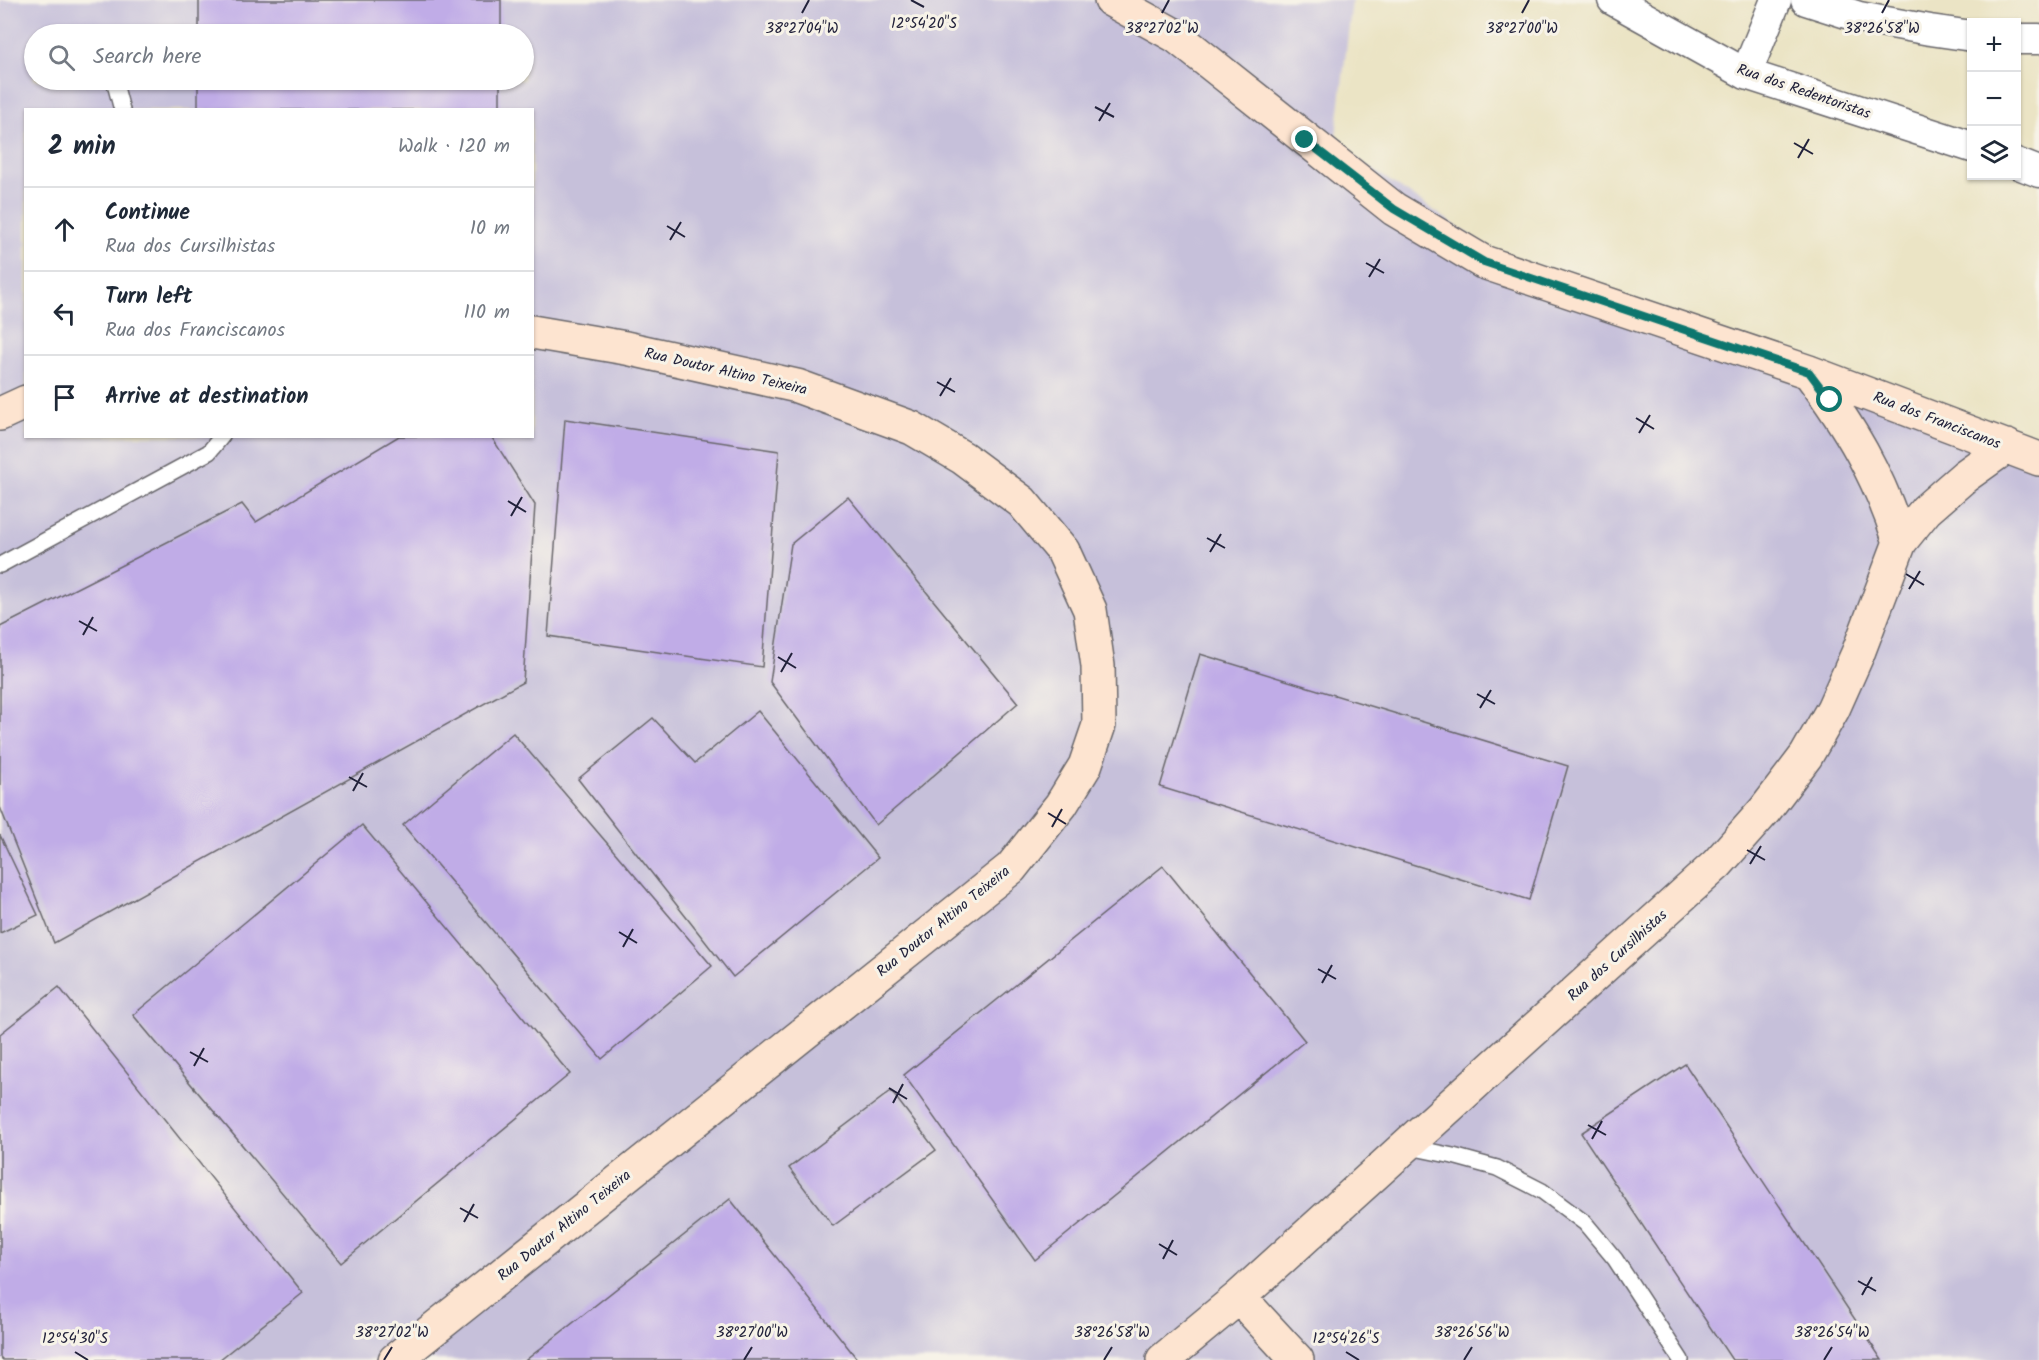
<!DOCTYPE html>
<meta charset="utf-8">
<style>
:root{--surface:#fff;--page:#f2f2f3;--text:#1f2937;--muted:#747a83;--line:#e0e1e3}
body{margin:0;font-family:Kalam,sans-serif;background:var(--page);color:var(--text)}
.controls{position:absolute;right:18px;top:18px;display:grid;overflow:hidden;border-radius:0px;box-shadow:0 2px 4px #0004}
.controls button{width:54px;height:54px;display:grid;place-items:center;padding:0;border:0;border-bottom:2px solid var(--line);background:var(--surface);color:var(--text);font:30px sans-serif}
.stop{position:absolute;width:18px;height:18px;margin:-14px;border:4px solid #0f766e;border-radius:50%;background:#fff}
.stop.end{background:#0f766e;border-color:#fff;box-shadow:0 2px 6px #0008}
.list{margin:0;padding:0;list-style:none}
h2{display:flex;justify-content:space-between;align-items:center;height:78px;margin:0;padding:0 24px;font-size:26px}
h2 small{font-size:20px;font-weight:400;color:var(--muted)}
.list li{display:grid;grid-template-columns:39px 1fr auto;gap:18px;align-items:center;box-sizing:border-box;height:84px;padding:0 24px;border-top:2px solid var(--line)}
.list b{display:block;font-size:22px;white-space:nowrap}
.list p{margin:0;font-size:20px;white-space:nowrap;color:var(--muted)}
.list em{font-size:20px;font-style:normal;color:var(--muted)}
.icon{flex:none;width:33px;height:33px;fill:none;stroke:currentColor;stroke-width:2;stroke-linecap:round;stroke-linejoin:round}
.map{position:relative;flex:none;width:2039px;height:1360px;overflow:hidden}
.search{position:absolute;background:var(--surface);box-shadow:0 2px 4px #0004;left:24px;top:24px;width:510px;height:66px;display:flex;align-items:center;gap:15px;box-sizing:border-box;padding:0 21px;border-radius:33px;color:var(--muted);font-size:22px}
.panel{position:absolute;background:var(--surface);box-shadow:0 2px 4px #0004;left:24px;top:108px;width:510px;height:330px;border-radius:0px}
.map>svg:first-child{display:block}
</style>
<div class="map">
<svg width="2039" height="1360" viewBox="0 0 2039 1360">
<rect width="100%" height="100%" fill="#f7f3e8"/>
<filter id="ink" filterUnits="userSpaceOnUse"><feTurbulence type="fractalNoise" baseFrequency=".0167" numOctaves="2"/><feDisplacementMap in="SourceGraphic" scale="12" xChannelSelector="R" yChannelSelector="G"/><feConvolveMatrix kernelMatrix="1 2 1 2 8 2 1 2 1" color-interpolation-filters="sRGB"/></filter>
<filter id="wash" filterUnits="userSpaceOnUse"><feTurbulence type="fractalNoise" baseFrequency=".008" numOctaves="4" result="noise"/><feDisplacementMap in="SourceGraphic" scale="24" xChannelSelector="R" yChannelSelector="G"/><feGaussianBlur stdDeviation="1.35" result="paint"/><feColorMatrix in="noise" values="0 0 0 0 0 0 0 0 0 0 0 0 0 0 0 0 0 1.4 0 .05"/><feComposite in="paint" operator="in"/></filter>
<g filter="url(#wash)">
<rect width="100%" height="100%" fill="#ebe4c5"/>
<path fill="#c6c0da" fill-rule="evenodd" d="M0,0H1352L1335,144L1492,250L2039,467V1360H0ZM34,34H524V80H34ZM26,110H532V436H26Z"/>
<g id="blocks">
<path fill="#c0ace7" d="M199,0H501V34H199Z
M198,80H500V110H198Z
M565,419L779,451L762,667L548,636Z
M399,436H491L535,505L523,682L54,943L0,807V627L242,504L256,522Z
M848,497L1018,703L876,825L770,682L791,544Z
M1200,654L1568,766L1529,900L1160,787Z
M758,711L878,858L733,977L578,779L653,718L695,763Z
M513,733L712,966L602,1059L403,825Z
M362,825L570,1074L341,1263L133,1015Z
M0,835L38,915L0,933Z
M1163,866L1305,1041L1035,1260L904,1075Z
M59,987L303,1293L219,1360H3L0,1357V1034Z
M1685,1064L1882,1360H1732L1581,1133Z
M891,1091L936,1150L833,1226L789,1168Z
M730,1199L858,1360H526Z"/>
</g>
</g>
<g filter="url(#ink)">
<use href="#blocks" fill-opacity="0" stroke="#68666b" stroke-width="1.5"/>
<g fill="none" stroke-linecap="round" stroke-linejoin="round">
<defs>
<path id="lane" d="M114,80L122,110
M0,565L209,452L222,436
M1405,1146L1453,1156L1497,1168L1542,1191L1585,1223L1615,1259L1681,1360"/>
<path id="street" d="M1613,0L1746,74L1972,147
M1806,0L1859,17L1930,30L1972,36
M2016,39H2039
M1746,74L1776,0
M2016,163L2039,172"/>
<path id="secondary" d="M1111,0L1176,36L1394,209L1483,262L1809,372L2039,459
M1809,372C1850,427 1879,475 1900,542
M0,414L26,402
M1239,1297L1297,1360
M395,1360L1011,868L1061,805L1085,766L1099,725L1098,666L1090,610L1063,551L1022,502L963,458L912,428L797,386L626,348L532,332
M1163,1360L1239,1297L1717,864L1765,810L1806,756L1833,709L1858,653L1900,542L1926,510L1965,476L2007,446"/>
</defs>
<use href="#lane" stroke="#68666b" stroke-width="18"/>
<use href="#street" stroke="#68666b" stroke-width="33"/>
<use href="#secondary" stroke="#68666b" stroke-width="36"/>
<use href="#lane" stroke="#fff" stroke-width="15"/>
<use href="#street" stroke="#fff" stroke-width="30"/>
<use href="#secondary" stroke="#fde4d0" stroke-width="33"/>
</g>
</g>
<g fill="none" stroke-linecap="round" stroke-linejoin="round" filter="url(#ink)">
<path stroke="#0f766e" stroke-width="8" d="M1305,140L1394,209L1484,262L1809,372L1830,400"/>
</g>
<path fill="none" stroke="#22223b" stroke-width="2" d="M911,0L924,7M802,13L809,0M1162,13L1169,0M1522,13L1529,0M1882,13L1889,0M1095,107L1114,117M1099,121L1110,103M1794,143L1813,154M1798,158L1809,139M667,226L685,237M670,240L681,222M1366,263L1384,273M1369,277L1380,259M937,382L955,392M940,396L951,378M1636,418L1654,429M1639,433L1650,415M508,501L526,512M511,516L522,497M1207,538L1225,548M1210,552L1221,534M1906,574L1924,585M1909,589L1920,571M79,621L97,631M83,635L93,617M778,657L796,668M781,672L792,653M1477,694L1495,704M1480,708L1491,690M349,777L367,787M353,791L363,773M1048,813L1066,824M1052,827L1062,809M1747,850L1765,860M1750,864L1761,846M619,932L637,943M623,947L633,929M1318,969L1336,979M1322,983L1332,965M190,1052L208,1062M194,1066L204,1048M889,1088L907,1099M893,1103L903,1084M1588,1125L1606,1135M1592,1139L1602,1121M460,1208L478,1218M464,1222L474,1204M1159,1244L1177,1255M1163,1259L1173,1240M1858,1281L1876,1291M1862,1295L1872,1277M75,1352L88,1360M1346,1352L1359,1360M384,1360L392,1347M744,1360L752,1347M1104,1360L1112,1347M1464,1360L1472,1347M1824,1360L1832,1347"/>
<g text-anchor="middle" stroke-width="6" stroke-linejoin="round" paint-order="stroke">
<g font-size="15" fill="#22223b" stroke="#f7f3e8">
<text transform="translate(1804 91) rotate(19)" y="5">Rua dos Redentoristas</text>
<text transform="translate(726 371) rotate(13)" y="5">Rua Doutor Altino Teixeira</text>
<text transform="translate(1937 420) rotate(21)" y="5">Rua dos Franciscanos</text>
<text transform="translate(943 921) rotate(-39)" y="5">Rua Doutor Altino Teixeira</text>
<text transform="translate(1617 955) rotate(-42)" y="5">Rua dos Cursilhistas</text>
<text transform="translate(564 1225) rotate(-39)" y="5">Rua Doutor Altino Teixeira</text>
</g>
</g>
<g font-size="15" text-anchor="middle" fill="#22223b" stroke="#f7f3e8" stroke-width="6" stroke-linejoin="round" paint-order="stroke">
<text x="924" y="28">12°54'20"S</text>
<text x="802" y="33">38°27'04"W</text>
<text x="1162" y="33">38°27'02"W</text>
<text x="1522" y="33">38°27'00"W</text>
<text x="1882" y="33">38°26'58"W</text>
<text x="392" y="1337">38°27'02"W</text>
<text x="752" y="1337">38°27'00"W</text>
<text x="1112" y="1337">38°26'58"W</text>
<text x="1472" y="1337">38°26'56"W</text>
<text x="1832" y="1337">38°26'54"W</text>
<text x="75" y="1343">12°54'30"S</text>
<text x="1346" y="1343">12°54'26"S</text>
</g>
</svg>
<div class="controls">
<button>+</button>
<button>−</button>
<button><svg class="icon" aria-label="layers" viewBox="0 0 24 24"><path d="M12 4l9 5-9 5-9-5zM3 14l9 5 9-5"/></svg></button>
</div>
<div class="stop" style="left:1830px;top:400px"></div>
<div class="stop end" style="left:1305px;top:140px"></div>
<div class="search"><svg class="icon" aria-label="search" viewBox="0 0 24 24"><circle cx="10" cy="10" r="6"/><path d="M15 15l6 6"/></svg>Search here</div>
<section class="panel">
<h2>2 min<small>Walk · 120 m</small></h2>
<ul class="list">
<li><svg class="icon" aria-label="ahead" viewBox="0 0 24 24"><path d="M12 20V5M6 11l6-6 6 6"/></svg><div><b>Continue</b><p>Rua dos Cursilhistas</p></div><em>10 m</em></li>
<li><svg class="icon" aria-label="left" viewBox="0 0 24 24"><path d="M17 20v-9H6M10 6l-5 5 5 5"/></svg><div><b>Turn left</b><p>Rua dos Franciscanos</p></div><em>110 m</em></li>
<li><svg class="icon" aria-label="arrive" viewBox="0 0 24 24"><path d="M6 21V4h12l-3 4 3 4H6"/></svg><div><b>Arrive at destination</b></div></li>
</ul>
</section>
</div>
